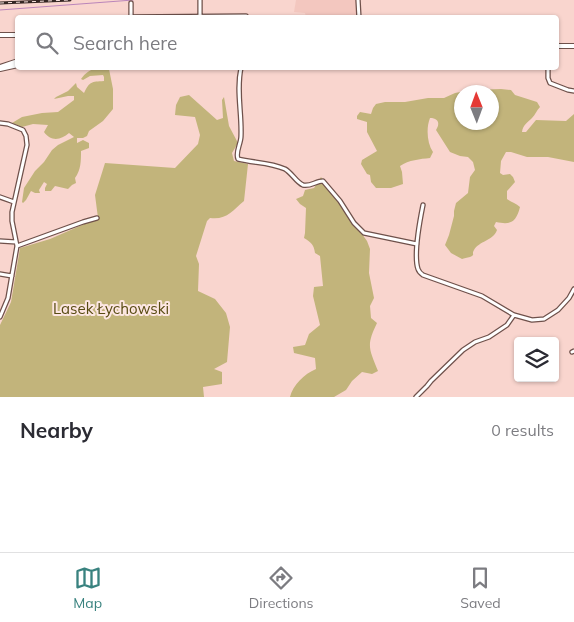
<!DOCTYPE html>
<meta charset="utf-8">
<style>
:root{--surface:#fff;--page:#f2f2f3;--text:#2b2b33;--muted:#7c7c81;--line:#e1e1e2;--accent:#39827f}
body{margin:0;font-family:Mulish,sans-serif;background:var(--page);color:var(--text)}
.controls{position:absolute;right:15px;bottom:15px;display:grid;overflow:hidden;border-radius:5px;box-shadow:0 1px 4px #0004}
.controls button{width:45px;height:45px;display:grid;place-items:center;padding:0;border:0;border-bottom:1px solid var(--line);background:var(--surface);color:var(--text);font:25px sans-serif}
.compass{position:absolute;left:454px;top:85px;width:45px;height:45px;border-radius:50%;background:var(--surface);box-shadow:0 1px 4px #0004;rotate:359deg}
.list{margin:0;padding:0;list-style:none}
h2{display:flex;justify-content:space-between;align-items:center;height:65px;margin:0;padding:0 20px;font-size:21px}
h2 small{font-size:16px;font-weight:400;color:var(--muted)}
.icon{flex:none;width:28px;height:28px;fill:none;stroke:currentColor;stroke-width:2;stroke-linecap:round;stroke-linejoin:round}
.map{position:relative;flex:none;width:574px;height:397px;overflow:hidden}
.search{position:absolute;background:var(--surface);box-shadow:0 1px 4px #0004;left:15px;right:15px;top:15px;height:55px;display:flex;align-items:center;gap:12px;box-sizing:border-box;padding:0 18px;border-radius:5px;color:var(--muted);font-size:19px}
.sheet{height:155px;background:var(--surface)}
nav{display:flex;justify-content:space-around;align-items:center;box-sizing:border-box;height:70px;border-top:1px solid var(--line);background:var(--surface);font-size:14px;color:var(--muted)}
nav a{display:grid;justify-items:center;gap:2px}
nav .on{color:var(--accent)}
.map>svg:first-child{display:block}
</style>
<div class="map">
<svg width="574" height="397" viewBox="0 0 574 397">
<rect width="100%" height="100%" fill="#f9d5ce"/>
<path fill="#f3c7bf" d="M296,0H357L358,17H306L305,13L294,12Z"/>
<path fill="#c2b47b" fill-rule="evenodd" d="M96,68L109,69L113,89V109L103,121L89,131L87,136L83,138H77V143L83,140L89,143V148L81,151C81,161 81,170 75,178L76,183L72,185L68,189L55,186L51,191H45V188L47,184L44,182L39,190L40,193H35L31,191L26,200L23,203L22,202L24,188L35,171L44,162L52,150L58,145L74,137L69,133C61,140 51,142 44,132L48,125L33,124L22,127L12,123L22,117L42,113L58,112L74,100V96H68L54,99L56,97L68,91L76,83L77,87L84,93C90,81 91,82 104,81V77L103,75L90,76L83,80L81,79C85,73 90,70 96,68Z
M501,89L511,90L515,95L537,102L540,107C537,110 535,115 532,118C527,123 523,125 522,132H526L536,120L566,121L574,114V162L548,157H527L511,152H506L501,161L500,173L503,175L510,174L513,177L515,182L507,191V199C511,202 516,203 520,207C516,223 510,225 496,222L494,226L497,230C493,241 479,241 474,250C471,255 476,254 470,257C467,258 464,258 462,259L451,253L445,245L449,235L454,216V211L456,203L468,193L470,177L475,170L473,162L468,157L460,156L450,152L436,130C440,124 439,118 430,118C426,128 427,143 433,152L430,158C420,159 409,160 400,166L402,172L403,184L391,188H376L371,182L370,175L367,174L361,164L362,160L377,151L367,132V122L357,119V116L360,112L371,114L373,108L376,104L385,102H405L428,98H444L455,93L471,90ZM462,92H492V122H462Z
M189,95L217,120L223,118L222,100L224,97L229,126L238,143L232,153L234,161L248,164L244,201C232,211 227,220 210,218L207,221L196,256L199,264L198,291L215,299L226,313L230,327L227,362L214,369L222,372V384L203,387L204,397H0V325L11,302L20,248L50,239L98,218L95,195L105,163L175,168L198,144L200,135L195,117L175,115L176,105L180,97Z
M321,177L367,241L370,249L369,273L374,298L370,306L371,318L377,323C366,346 369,348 378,371L372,374L362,372L352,381L346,390L334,397H290C293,385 304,374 316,369L315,358L294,353L293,347L305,345L309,334L320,325L313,296L314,287L323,286L320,256L315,253C314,245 311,242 304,238L305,233L306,208L300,204L296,199L303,196L305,190L314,188Z"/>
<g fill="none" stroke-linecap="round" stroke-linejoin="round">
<path stroke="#ba85ba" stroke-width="1" d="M0,10L133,0"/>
<defs>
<path id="minor" d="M200,0V17
M358,0L359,18
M131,3V17
M131,17L246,16
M241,68C236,90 242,113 241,136C241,144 235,152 238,159C253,163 270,162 285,169C292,173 296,182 303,185C310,187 316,181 323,181L340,201L354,223L364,233L417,244
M548,68V78L550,83L568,90L574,91
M0,123L8,124L23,130L26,136L27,145L12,212V221L17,246L8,298L0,317
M0,197L14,202
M423,205C420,220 413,254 418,269C419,272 420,273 423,275L482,296L514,315L532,320L544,319L558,310L569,298L574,289
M0,241L16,242
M17,246L83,222L97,218
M0,274L12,276
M572,352L574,351
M416,397L427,386L431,381L463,350L475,342L489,337L507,325L514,315"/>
<path id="major" d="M0,35H18
M556,46H574
M0,67L18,61
M0,69L18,65"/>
</defs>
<use href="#minor" stroke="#6f514b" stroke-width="5.5"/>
<use href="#major" stroke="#6f514b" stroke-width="6"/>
<use href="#minor" stroke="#fff" stroke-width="3"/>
<use href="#major" stroke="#fff" stroke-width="4"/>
<defs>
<path id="rail" d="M0,3L70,0"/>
</defs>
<use href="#rail" stroke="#342623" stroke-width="3"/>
<use href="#rail" stroke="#fce6e2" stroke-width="1" stroke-dasharray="4" stroke-linecap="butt"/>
</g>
<g text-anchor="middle" stroke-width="4" stroke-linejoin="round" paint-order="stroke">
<g font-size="15" fill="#584b12" stroke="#fce6e2">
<text x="111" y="314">Lasek Łychowski</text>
</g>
</g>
</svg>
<div class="controls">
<button><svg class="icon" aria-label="layers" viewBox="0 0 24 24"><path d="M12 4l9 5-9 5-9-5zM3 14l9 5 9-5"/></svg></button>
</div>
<svg class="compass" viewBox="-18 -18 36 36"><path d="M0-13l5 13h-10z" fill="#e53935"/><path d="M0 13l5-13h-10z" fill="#7c7c81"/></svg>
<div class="search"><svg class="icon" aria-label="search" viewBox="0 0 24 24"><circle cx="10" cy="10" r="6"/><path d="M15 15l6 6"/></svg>Search here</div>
</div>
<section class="sheet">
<h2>Nearby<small>0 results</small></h2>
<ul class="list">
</ul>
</section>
<nav>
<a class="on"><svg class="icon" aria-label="map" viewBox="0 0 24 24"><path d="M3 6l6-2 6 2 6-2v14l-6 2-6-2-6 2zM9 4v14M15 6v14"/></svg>Map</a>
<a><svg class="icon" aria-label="directions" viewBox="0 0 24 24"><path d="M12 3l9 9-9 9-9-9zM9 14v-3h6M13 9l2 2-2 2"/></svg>Directions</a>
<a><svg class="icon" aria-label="saved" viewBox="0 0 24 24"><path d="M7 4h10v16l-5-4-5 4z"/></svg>Saved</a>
</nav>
